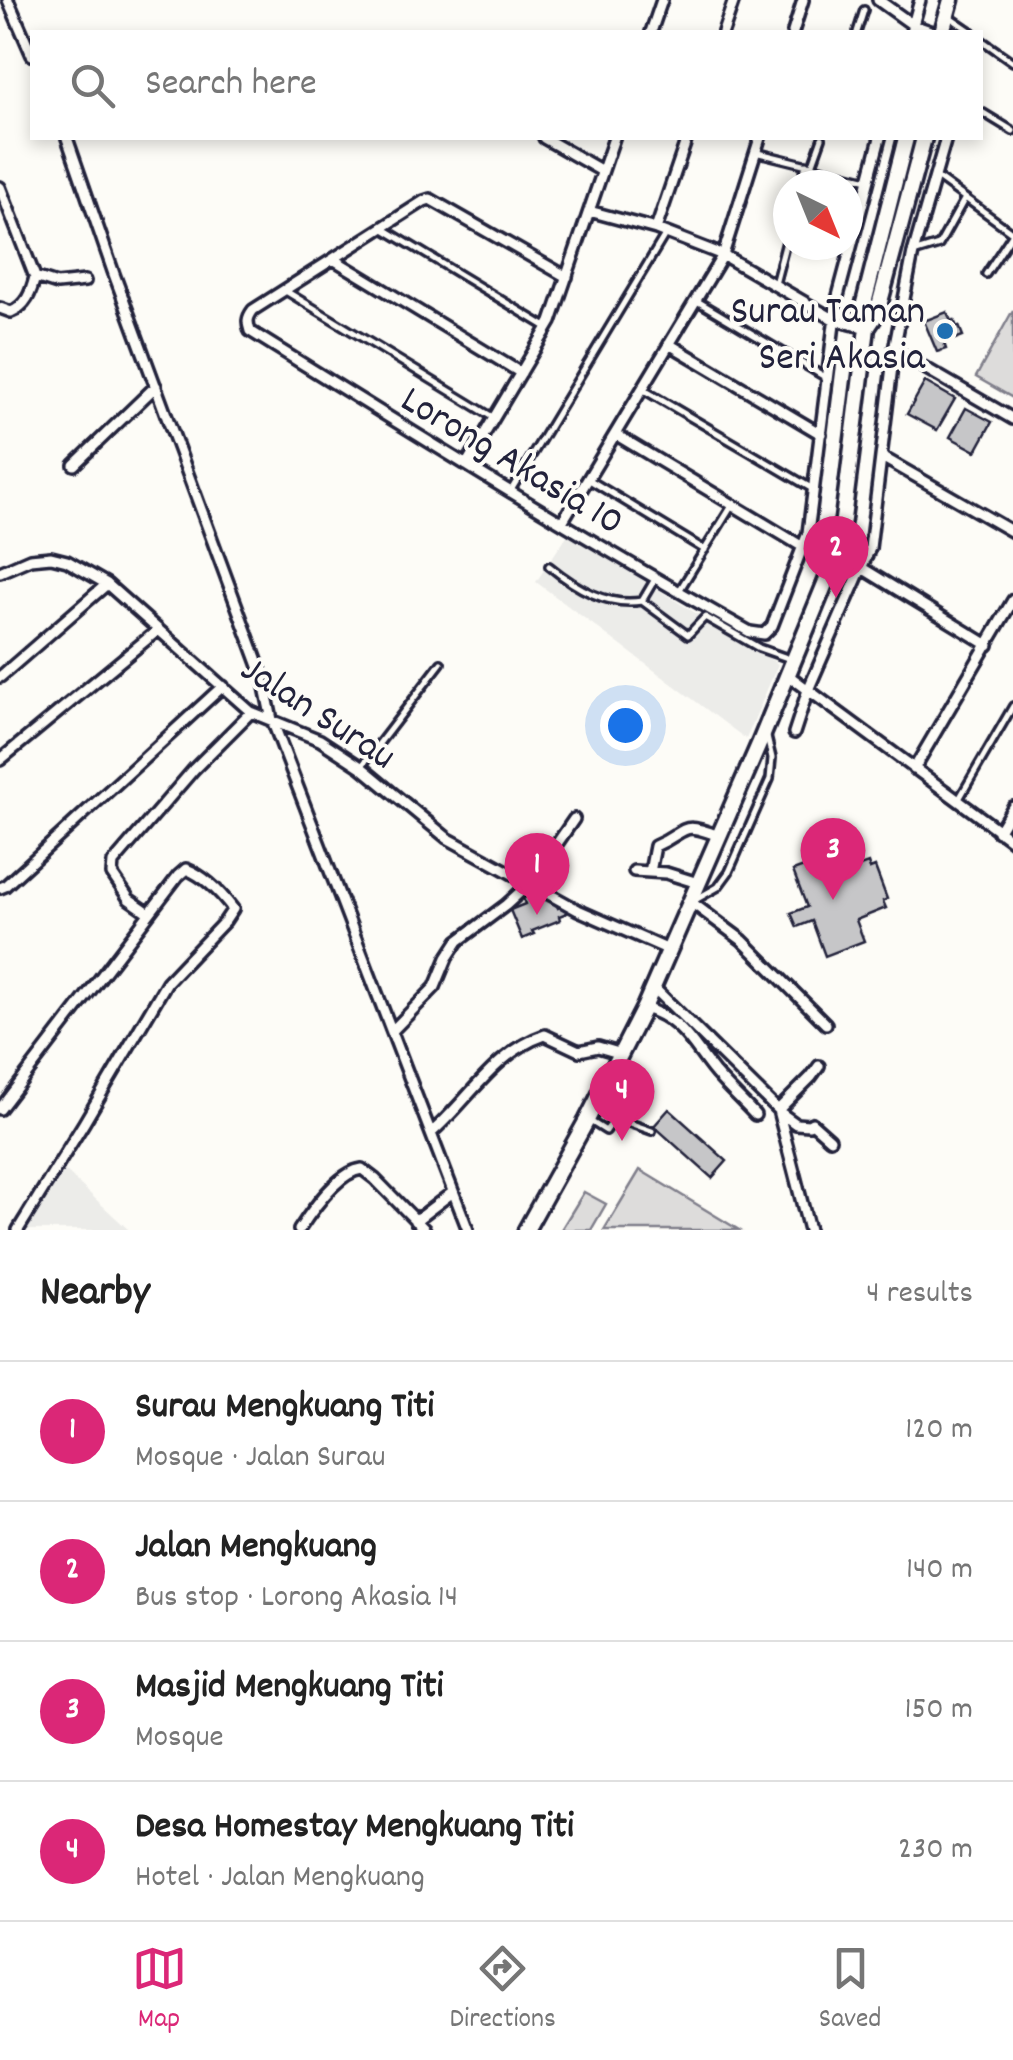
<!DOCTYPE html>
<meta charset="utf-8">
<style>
:root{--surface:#fff;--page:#f2f2f2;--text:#222;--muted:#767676;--line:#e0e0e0;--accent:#db2777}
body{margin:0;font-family:Dekko,sans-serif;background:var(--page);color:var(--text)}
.compass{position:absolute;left:773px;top:170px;width:90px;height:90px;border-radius:50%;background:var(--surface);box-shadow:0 5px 15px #0003;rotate:137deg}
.you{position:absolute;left:625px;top:725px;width:35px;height:35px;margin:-25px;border:8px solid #fff;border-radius:50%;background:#1a73e8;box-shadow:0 0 0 15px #1a73e833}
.badge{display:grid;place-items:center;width:65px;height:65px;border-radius:50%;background:var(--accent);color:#fff;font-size:32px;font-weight:700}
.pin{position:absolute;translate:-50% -82px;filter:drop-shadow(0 2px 5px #0008)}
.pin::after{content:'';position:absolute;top:52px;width:35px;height:30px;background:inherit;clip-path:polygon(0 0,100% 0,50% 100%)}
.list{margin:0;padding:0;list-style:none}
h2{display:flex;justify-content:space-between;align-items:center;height:130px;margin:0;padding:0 40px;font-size:42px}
h2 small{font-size:32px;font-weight:400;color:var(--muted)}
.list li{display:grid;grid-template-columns:65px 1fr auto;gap:30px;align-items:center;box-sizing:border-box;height:140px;padding:0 40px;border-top:2px solid var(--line)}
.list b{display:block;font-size:38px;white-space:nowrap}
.list p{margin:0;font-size:32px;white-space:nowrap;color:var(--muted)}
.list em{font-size:32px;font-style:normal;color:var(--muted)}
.icon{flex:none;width:55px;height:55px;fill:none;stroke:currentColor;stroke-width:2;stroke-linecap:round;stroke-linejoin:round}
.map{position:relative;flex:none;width:1013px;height:1230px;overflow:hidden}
.search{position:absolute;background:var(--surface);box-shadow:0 5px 15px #0003;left:30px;right:30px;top:30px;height:110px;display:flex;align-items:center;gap:25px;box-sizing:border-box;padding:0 35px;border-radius:0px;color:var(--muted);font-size:38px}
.sheet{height:690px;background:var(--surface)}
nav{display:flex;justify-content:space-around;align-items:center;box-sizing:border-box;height:140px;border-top:2px solid var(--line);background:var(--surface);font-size:28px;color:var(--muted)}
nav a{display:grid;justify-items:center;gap:5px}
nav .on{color:var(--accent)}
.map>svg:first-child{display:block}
</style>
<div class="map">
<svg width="1013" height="1230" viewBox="0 0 1013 1230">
<rect width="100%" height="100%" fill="#fdfcf7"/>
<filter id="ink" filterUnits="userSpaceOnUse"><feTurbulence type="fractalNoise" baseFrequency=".01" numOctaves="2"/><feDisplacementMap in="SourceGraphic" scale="20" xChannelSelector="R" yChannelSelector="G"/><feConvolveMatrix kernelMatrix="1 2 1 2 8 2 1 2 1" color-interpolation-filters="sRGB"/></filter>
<g filter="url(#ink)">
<path fill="#ecece9" d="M568,534L778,664L746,739L536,582Z
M62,1168L129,1230H20Z"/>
<path fill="#dddcdb" stroke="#807f8b" stroke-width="2.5" d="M1013,310V398L976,377Z
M640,1170L739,1230H604Z
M584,1192L606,1204L591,1230H566L562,1228Z"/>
<path fill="#c6c6c8" stroke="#22223b" stroke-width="2.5" d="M947,312L951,321L954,320L957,327L959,326L963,336L944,343L946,349L937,352L924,321Z
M925,382L955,399L937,430L907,414Z
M966,408L992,422L976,451L950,437Z
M828,858L835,875L868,863L870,869L875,867L887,899L883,901L886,908L856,920L864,941L825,956L812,921L797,927L791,913L807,907L793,871Z
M541,891L554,900L558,908L563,905L567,913L559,916L560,920L532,931L534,934L522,939L510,910L525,904L523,898Z
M669,1109L727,1161L712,1178L654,1126Z"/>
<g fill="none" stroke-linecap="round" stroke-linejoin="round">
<defs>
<path id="lane" d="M950,17L972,32
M857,32L864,10
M980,39L1013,62
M980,111L1013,131
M755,152L868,180
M812,166L822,138
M935,176L1013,233L986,274
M801,185L806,164
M384,229L548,328
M913,253L939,245L965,198
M775,284L788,234
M284,290L494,418
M697,301L825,377
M644,390L811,488
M588,479L705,550
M510,492L666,233
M549,566C576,588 607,607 642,601L688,635L705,617L759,648L790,659
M679,591L733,504
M642,601L655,579
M361,767L441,663
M959,799L1013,706
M695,900L718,887L729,872L770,779L772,758L767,737
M590,1121L606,1131L615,1118L652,1131"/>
<path id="street" d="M8,0L32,55
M878,0L913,25L933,32
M651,32L662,0
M723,32L734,0
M793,32L803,0
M911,32L920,0
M67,138L114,274L263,677L272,720L468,1230
M544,138L602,171
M0,187L35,277C31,293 26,306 11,312L0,308
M589,211L656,229L723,255L835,320L867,328
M656,229L687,138
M333,259L521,373
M35,277L57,284L85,281
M567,277L430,199L424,201L253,310C247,318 247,322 250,331C416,434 580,537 750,632L764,634L772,626L808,533L837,300L880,138
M669,344L821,434
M894,350L1013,419
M615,434L803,547
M882,457L1013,532
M74,465L156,386
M466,465L551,322L614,138
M562,522L723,255L760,138
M862,568L988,645
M0,572L30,559L51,557L67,561L107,584L251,712L320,740L361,767L447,838L578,910L669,950
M788,675L1013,841
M0,677L107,584
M794,733L808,690L870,548L894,350L913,253L946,138
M0,760L158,630
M914,769L1013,600
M998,832L1013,807
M634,871L666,873L698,883
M650,872L655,846C690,831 678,820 719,836
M0,888L5,886L223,686
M691,902L742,940L826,1024
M149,913L129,899L112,874L113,863L194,769L251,712
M653,987L782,1114L796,1124L809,1125L812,1123L830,1139
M644,1008C682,1019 692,1045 715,1073C728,1088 742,1101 755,1115
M392,1031L435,987L447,958L458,941L506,905L530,883L574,819
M0,1109L178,876L186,869C204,876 221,893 233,909L225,921L167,982L84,1123L18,1230
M431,1133C469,1100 495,1052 545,1035L579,1051L598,1047L622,1054
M415,1221L453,1192
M299,1230C312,1210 338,1172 362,1169L375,1179L425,1230
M809,1230L778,1110L811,1077L819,1066"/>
<path id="secondary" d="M942,32L951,0
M867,328L877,313L924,138
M526,1230L587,1120L644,1008L760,742L836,557L843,519L867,328L863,307L906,138"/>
</defs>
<use href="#lane" stroke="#22223b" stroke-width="12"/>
<use href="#street" stroke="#22223b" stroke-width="16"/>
<use href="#secondary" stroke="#22223b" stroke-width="21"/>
<use href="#lane" stroke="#fdfcf7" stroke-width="5"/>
<use href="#street" stroke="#fdfcf7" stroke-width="9"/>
<use href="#secondary" stroke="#fdfcf7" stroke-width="14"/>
</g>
</g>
<circle fill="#1f6fb2" stroke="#fdfcf7" stroke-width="4" cx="945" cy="331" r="10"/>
<g text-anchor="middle" stroke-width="8" stroke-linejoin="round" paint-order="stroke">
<g font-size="40" fill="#22223b" stroke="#fdfcf7" text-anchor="end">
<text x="925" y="322">Surau Taman<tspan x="925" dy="46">Seri Akasia</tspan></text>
</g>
<g font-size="40" fill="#22223b" stroke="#fdfcf7">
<text transform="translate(514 458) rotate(31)" y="14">Lorong Akasia 10</text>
<text transform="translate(320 710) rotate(33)" y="14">Jalan Surau</text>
</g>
</g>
</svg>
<svg class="compass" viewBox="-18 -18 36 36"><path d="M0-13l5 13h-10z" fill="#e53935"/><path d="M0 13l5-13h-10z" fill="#767676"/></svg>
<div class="you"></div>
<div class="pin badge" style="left:537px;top:915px">1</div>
<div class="pin badge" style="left:836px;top:598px">2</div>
<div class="pin badge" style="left:833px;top:900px">3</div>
<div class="pin badge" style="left:622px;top:1141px">4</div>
<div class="search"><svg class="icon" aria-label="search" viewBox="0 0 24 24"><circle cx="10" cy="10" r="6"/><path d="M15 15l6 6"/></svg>Search here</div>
</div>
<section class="sheet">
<h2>Nearby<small>4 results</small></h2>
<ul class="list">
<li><span class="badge">1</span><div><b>Surau Mengkuang Titi</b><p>Mosque · Jalan Surau</p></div><em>120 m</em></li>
<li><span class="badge">2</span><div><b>Jalan Mengkuang</b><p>Bus stop · Lorong Akasia 14</p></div><em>140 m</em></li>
<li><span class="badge">3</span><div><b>Masjid Mengkuang Titi</b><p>Mosque</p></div><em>150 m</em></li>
<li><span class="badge">4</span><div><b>Desa Homestay Mengkuang Titi</b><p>Hotel · Jalan Mengkuang</p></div><em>230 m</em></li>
</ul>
</section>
<nav>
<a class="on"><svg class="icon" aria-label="map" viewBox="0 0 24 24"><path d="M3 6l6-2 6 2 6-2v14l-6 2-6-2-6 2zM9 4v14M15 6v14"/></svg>Map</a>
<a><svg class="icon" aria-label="directions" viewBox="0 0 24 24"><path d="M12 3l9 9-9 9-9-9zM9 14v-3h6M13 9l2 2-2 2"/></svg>Directions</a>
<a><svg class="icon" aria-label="saved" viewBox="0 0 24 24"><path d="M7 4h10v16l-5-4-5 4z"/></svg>Saved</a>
</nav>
